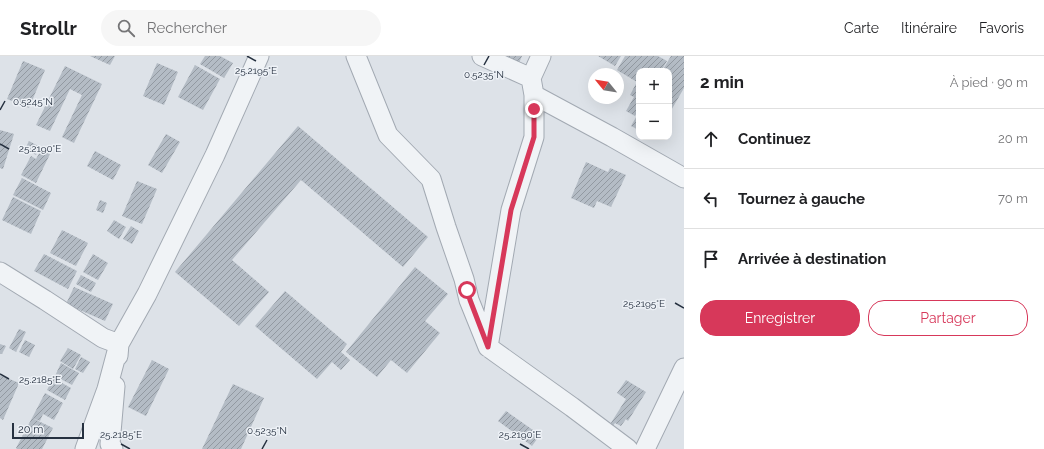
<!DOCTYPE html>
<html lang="fr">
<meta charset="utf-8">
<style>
:root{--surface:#fff;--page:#f6f6f6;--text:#202124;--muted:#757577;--line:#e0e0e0;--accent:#d7385a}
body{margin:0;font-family:Raleway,sans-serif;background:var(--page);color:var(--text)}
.controls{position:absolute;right:12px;top:12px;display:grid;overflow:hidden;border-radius:8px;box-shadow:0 4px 16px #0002}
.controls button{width:36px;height:36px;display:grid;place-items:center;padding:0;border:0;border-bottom:1px solid var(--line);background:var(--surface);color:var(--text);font:20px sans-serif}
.compass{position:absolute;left:588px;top:12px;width:36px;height:36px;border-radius:50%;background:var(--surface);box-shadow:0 4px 16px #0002;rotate:300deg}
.scale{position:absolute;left:12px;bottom:10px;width:72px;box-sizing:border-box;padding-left:4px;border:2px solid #263140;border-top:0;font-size:11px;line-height:14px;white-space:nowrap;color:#263140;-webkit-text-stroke:3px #edf1f6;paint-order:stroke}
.stop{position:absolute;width:12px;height:12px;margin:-9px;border:3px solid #d7385a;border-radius:50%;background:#fff}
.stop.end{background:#d7385a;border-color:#fff;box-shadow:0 1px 4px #0008}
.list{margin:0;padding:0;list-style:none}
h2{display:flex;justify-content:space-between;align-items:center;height:52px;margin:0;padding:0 16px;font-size:17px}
h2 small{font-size:13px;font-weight:400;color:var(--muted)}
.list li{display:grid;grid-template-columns:26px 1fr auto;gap:12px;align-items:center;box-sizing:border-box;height:60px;padding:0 16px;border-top:1px solid var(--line)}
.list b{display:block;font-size:15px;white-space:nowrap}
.list em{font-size:13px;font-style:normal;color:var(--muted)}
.actions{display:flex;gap:8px;padding:12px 16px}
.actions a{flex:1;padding:9px 0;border:1px solid var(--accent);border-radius:16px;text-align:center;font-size:14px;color:var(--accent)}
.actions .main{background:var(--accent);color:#fff}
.icon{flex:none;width:22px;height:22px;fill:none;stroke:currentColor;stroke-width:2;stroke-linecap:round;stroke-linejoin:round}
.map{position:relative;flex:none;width:684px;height:393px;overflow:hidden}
header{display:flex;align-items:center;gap:24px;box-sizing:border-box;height:56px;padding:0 20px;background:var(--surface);border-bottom:1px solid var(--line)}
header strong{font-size:19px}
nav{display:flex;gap:22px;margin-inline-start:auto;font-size:14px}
.search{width:280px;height:36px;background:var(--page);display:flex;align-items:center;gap:10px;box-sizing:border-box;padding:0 14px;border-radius:22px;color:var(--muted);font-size:15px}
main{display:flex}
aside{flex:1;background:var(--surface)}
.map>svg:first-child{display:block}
</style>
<header>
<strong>Strollr</strong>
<div class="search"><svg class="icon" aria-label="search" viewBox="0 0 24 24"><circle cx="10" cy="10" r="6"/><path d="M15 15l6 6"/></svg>Rechercher</div>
<nav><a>Carte</a><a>Itinéraire</a><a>Favoris</a></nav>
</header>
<main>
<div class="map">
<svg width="684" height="393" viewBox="0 0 684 393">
<defs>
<pattern id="building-hatch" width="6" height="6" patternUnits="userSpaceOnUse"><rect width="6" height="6" fill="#b4bcc5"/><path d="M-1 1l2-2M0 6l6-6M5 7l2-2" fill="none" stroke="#9299a1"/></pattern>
</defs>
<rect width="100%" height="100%" fill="#dde2e8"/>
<path fill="url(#building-hatch)" d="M90,0H115L110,9Z
M205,0H220L233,7L224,22L200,8Z
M501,0H522L519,7Z
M598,0H621L615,10Z
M625,0H658L667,5L661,15H639V53L635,60L626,55L634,41L630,39L637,26L617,14Z
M671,0H684V32L669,58V15H662Z
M23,5L45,14L29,52L7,43Z
M157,7L178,16L164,49L143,40Z
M195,9L220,23L203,54L178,41Z
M65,10L102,28L74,87L62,81L82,39L70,33L50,75L36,69Z
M639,56V74L631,70Z
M298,70L428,181L403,211L301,124L232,204L269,236L239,270L175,216Z
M0,74L14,78L3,113L0,112Z
M166,78L180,86L162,117L148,109Z
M29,85L40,91L36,99L25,93Z
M41,94L50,98L36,127L21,119L31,100L36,103Z
M95,95L121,109L113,124L87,110Z
M586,106L608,116L610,112L626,119L611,151L597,145L594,152L571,142Z
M22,122L51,137L43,154L13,139Z
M137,125L157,133L142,168L122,160Z
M13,141L41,155L31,178L2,164Z
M100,144L107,147L103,157L96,154Z
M114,164L126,171L119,183L107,175Z
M131,170L139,175L132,188L123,183Z
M62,174L88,187L76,210L50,197Z
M44,198L77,215L68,233L34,215Z
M93,198L108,207L98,224L83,216Z
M415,211L448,238L425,265L440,277L407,317L391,304L377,321L346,296Z
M81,219L96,227L91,236L76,228Z
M74,231L113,248L105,265L66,248Z
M285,235L347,288L341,296L350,304L341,314L332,306L317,323L255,270Z
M19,273L26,276L16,296L9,292Z
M25,284L35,289L29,301L19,296Z
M0,288L6,290L2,298H0Z
M68,292L81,299L73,313L60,305Z
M81,301L90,306L83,317L75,313Z
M152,304L169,313L146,360L128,351Z
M61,307L79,317L72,329L55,320Z
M0,319L19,327L3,364L0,362Z
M53,322L71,332L65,344L47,334Z
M626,324L646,336L628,365L626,363L621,370L615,367L612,371L609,370L626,343L617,337Z
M233,328L264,342L241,393H202Z
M45,337L63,347L54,364L43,358L40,365L32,362Z
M506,355L540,379L532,390L498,365Z
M32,362L53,372L42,393H17L16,392Z"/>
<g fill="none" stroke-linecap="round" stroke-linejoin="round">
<defs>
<path id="minor" d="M356,0L388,79L431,123L446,171L464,223L469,244L488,291L572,351L628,393
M482,0L531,22L534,39L612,81L684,122
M531,22L541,0
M0,216L45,244L103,282L119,288L118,300
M488,291L511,154L534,81V39
M85,393L107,333L119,288L147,238L215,99L259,0
M113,393L110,388L115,330
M645,393L684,312"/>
</defs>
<use href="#minor" stroke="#a2a9b2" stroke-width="21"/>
<use href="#minor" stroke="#f0f3f6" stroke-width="19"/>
</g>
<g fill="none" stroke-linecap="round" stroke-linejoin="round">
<path stroke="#d7385a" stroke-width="5" d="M467,234L470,244L488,291L511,154L534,81V53"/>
</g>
<path fill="none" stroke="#263140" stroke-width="1.5" d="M247,0L256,5M484,9L489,0M0,54L5,45M0,88L9,93M675,247L684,252M0,318L9,323M121,388L130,393M520,388L529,393M262,393L267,384"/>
<g font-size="10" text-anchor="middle" fill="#263140" stroke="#edf1f6" stroke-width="3" stroke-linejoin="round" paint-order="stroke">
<text x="256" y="18">25.2195°E</text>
<text x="484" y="22">0.5235°N</text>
<text x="33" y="49">0.5245°N</text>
<text x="40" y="96">25.2190°E</text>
<text x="644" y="251">25.2195°E</text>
<text x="40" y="327">25.2185°E</text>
<text x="267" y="378">0.5235°N</text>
<text x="121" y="382">25.2185°E</text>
<text x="520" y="382">25.2190°E</text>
</g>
</svg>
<div class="controls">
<button>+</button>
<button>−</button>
</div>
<svg class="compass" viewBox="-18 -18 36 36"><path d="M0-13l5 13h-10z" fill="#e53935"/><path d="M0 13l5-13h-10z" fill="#757577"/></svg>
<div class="scale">20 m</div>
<div class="stop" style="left:467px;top:234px"></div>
<div class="stop end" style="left:534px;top:53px"></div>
</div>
<aside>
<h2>2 min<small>À pied · 90 m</small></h2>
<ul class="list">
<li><svg class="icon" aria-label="ahead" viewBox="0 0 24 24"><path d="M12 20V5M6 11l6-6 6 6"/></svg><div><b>Continuez</b></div><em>20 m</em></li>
<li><svg class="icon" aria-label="left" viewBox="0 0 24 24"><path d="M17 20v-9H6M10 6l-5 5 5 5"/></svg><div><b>Tournez à gauche</b></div><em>70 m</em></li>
<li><svg class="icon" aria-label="arrive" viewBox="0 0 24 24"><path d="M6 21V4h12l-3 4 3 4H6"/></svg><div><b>Arrivée à destination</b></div></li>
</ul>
<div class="actions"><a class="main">Enregistrer</a><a>Partager</a></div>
</aside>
</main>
